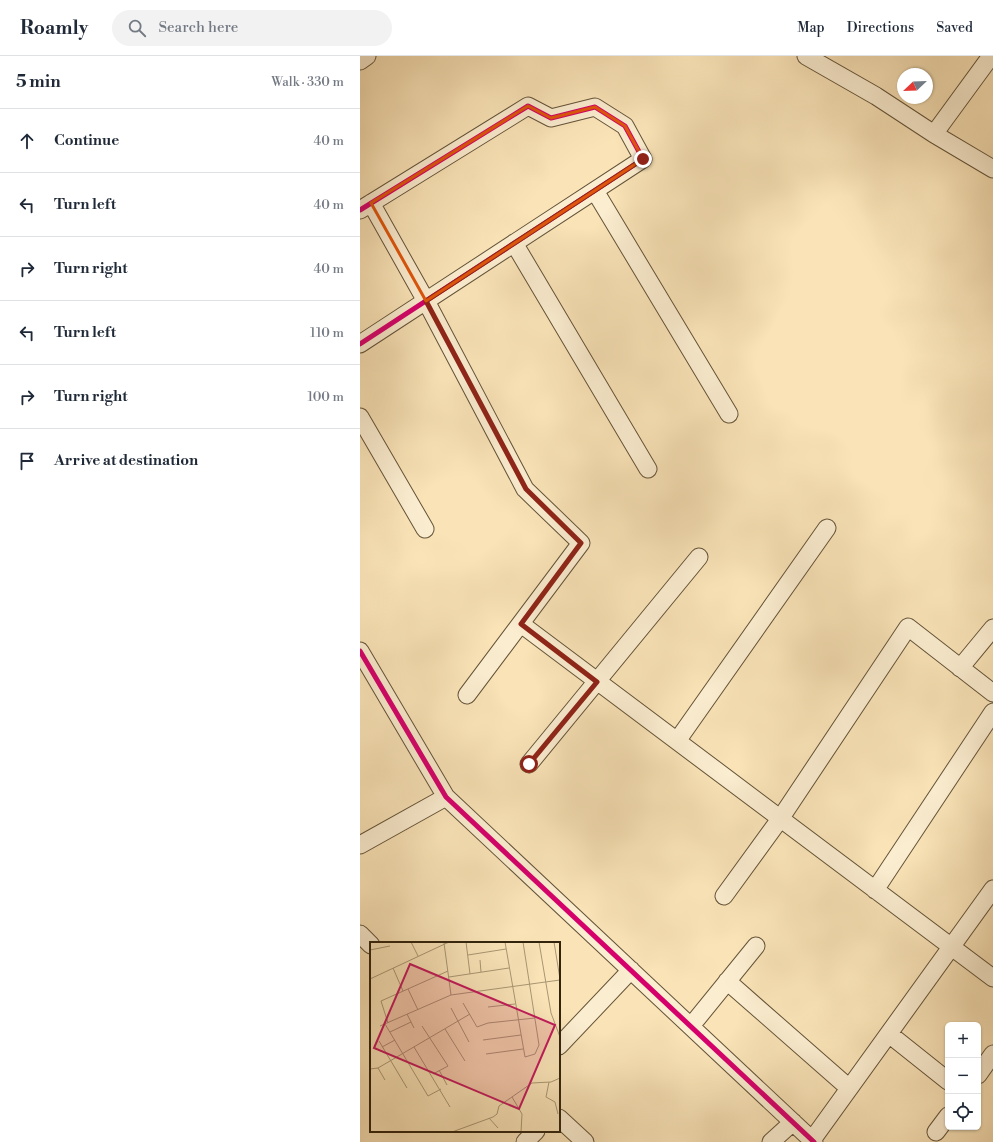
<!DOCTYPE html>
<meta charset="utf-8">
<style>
:root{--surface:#fff;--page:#f2f2f3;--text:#1f2937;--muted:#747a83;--line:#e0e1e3}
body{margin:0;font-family:"Libre Bodoni",serif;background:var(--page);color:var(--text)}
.controls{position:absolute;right:12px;bottom:12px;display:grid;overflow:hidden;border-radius:6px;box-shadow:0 1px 3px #0004}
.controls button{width:36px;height:36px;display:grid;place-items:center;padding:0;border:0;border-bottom:1px solid var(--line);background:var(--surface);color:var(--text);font:20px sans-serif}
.compass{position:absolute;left:537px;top:12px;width:36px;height:36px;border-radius:50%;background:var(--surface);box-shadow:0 1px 3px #0004;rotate:247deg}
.stop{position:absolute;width:12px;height:12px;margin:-9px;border:3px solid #8f2418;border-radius:50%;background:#fff}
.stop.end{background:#8f2418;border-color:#fff;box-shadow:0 1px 4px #0008}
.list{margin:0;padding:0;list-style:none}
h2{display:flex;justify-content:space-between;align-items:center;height:52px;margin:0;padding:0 16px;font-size:17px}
h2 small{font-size:13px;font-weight:400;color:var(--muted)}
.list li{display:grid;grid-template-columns:26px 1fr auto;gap:12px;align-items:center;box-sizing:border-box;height:64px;padding:0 16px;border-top:1px solid var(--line)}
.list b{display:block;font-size:15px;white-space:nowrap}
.list em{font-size:13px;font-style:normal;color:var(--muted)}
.icon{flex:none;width:22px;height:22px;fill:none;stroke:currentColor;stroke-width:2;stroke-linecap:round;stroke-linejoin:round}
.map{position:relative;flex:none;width:633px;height:1086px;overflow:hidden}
header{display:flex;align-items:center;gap:24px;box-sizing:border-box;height:56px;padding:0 20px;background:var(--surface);border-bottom:1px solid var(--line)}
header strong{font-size:19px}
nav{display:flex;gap:22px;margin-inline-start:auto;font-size:14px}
.search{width:280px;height:36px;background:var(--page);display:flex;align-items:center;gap:10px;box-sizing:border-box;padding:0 14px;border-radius:22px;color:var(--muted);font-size:15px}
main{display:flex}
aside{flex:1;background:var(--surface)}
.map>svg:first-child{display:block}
</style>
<header>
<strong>Roamly</strong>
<div class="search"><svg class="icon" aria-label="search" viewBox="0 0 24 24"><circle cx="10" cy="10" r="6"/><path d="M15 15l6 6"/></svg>Search here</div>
<nav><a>Map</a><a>Directions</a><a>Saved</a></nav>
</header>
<main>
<aside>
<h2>5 min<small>Walk · 330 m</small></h2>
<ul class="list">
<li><svg class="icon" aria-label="ahead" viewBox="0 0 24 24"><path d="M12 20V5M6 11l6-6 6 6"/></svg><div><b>Continue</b></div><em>40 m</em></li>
<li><svg class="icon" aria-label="left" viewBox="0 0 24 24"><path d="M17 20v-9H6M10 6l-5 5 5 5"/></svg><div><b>Turn left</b></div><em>40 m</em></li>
<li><svg class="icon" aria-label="right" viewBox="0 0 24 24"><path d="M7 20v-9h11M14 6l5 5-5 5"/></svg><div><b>Turn right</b></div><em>40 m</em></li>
<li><svg class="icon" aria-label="left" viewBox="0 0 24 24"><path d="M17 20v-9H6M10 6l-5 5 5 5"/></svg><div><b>Turn left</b></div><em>110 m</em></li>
<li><svg class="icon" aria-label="right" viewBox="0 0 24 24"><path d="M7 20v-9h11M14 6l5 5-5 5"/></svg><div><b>Turn right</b></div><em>100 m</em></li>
<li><svg class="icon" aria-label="arrive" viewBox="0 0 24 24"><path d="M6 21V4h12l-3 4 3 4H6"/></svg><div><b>Arrive at destination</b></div></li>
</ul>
</aside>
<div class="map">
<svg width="633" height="1086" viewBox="0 0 633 1086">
<rect width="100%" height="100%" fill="#f9e3b7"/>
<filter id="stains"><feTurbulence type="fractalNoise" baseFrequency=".005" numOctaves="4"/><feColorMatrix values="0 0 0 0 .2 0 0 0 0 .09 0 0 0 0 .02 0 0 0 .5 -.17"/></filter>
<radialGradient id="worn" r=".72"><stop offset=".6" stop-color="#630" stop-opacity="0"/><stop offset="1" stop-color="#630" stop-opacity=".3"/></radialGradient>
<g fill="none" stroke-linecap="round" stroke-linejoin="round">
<defs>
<path id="street" d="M446,0L516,40L574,78L633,113
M0,5L7,0
M574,78L631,0
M235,135L369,358
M11,147L66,245L165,433L221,487L107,639
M0,154L168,50L191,62L235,51L265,70L283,103L0,288
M154,187L288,413
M0,361L65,473
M161,568L633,922
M0,595L86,741L454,1086
M600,612L633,572
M317,685L467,472
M169,708L339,501
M0,789L86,741
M515,834L633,656
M364,840L420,763L548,571L633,637
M0,878L11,889
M367,925L489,1032
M331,970L396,890
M529,978L588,1025
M199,990L271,914
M618,1019L633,998
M199,1062L225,1086
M576,1076L588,1060
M452,1084L633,833
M165,1086L176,1075
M411,1086L433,1066"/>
</defs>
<use href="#street" stroke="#645338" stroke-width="19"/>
<use href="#street" stroke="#fbedd0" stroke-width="17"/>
<defs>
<path id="cycleway" d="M0,154L168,50L191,62L235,51L265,70L283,103L0,288
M0,595L86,741L454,1086"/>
</defs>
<use href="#cycleway" stroke="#fbedd0" stroke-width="8"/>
<use href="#cycleway" stroke="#d6006c" stroke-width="5"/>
</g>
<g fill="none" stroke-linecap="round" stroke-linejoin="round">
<path stroke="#8f2418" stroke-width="5" d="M169,708L237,626L161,568L221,487L166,433L66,245L283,103"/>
</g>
<path fill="none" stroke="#df560c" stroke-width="3" stroke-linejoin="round" d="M168,50L191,62L235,51L265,70L283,103L66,245L11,147Z"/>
<g transform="translate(10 886)">
<rect width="190" height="190" fill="#f9e3b7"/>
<path fill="none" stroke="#a99673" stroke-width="1" d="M41,0L48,14M96,0L100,32M135,0L155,115L165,112L169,103L153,0M169,0L181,71L190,95M184,0L190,37M74,1L81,53M0,8L20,4M98,13L136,7M110,18L111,30M23,26L33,49M79,35L139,26M0,37L79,0M38,47L48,68M93,61L107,85L118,81L165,76M118,65L145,62M81,66L99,100M37,72L44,86M18,81L11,59L78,29M15,82L58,154L71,147M10,84L81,53L190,38M52,84L78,124L63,132M75,87L95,119M20,90L41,80M113,98L151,93M9,99L37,146M12,105L25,98M44,105L80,165M116,112L153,107M8,126L15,138M0,127L8,126L100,72M69,128L77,143M179,140L176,155L185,160L188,172M142,155L152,172L151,190M119,176L128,186M82,190L123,175L127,172L129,164L162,141L181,140L190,136"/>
<path fill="#c2185b" fill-opacity="0.15" stroke="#c2185b" stroke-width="2" d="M40,22L185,83L149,167L4,106Z"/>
<rect width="190" height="190" fill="none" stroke="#32230d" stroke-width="2"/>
</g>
<rect width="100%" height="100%" filter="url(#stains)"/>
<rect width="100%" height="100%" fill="url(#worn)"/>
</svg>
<div class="controls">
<button>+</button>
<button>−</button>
<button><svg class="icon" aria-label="locate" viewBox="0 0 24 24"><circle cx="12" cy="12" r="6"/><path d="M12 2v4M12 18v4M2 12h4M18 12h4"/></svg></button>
</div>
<svg class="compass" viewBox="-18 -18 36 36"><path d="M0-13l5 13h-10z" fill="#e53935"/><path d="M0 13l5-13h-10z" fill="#747a83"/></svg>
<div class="stop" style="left:169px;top:708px"></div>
<div class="stop end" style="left:283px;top:103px"></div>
</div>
</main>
